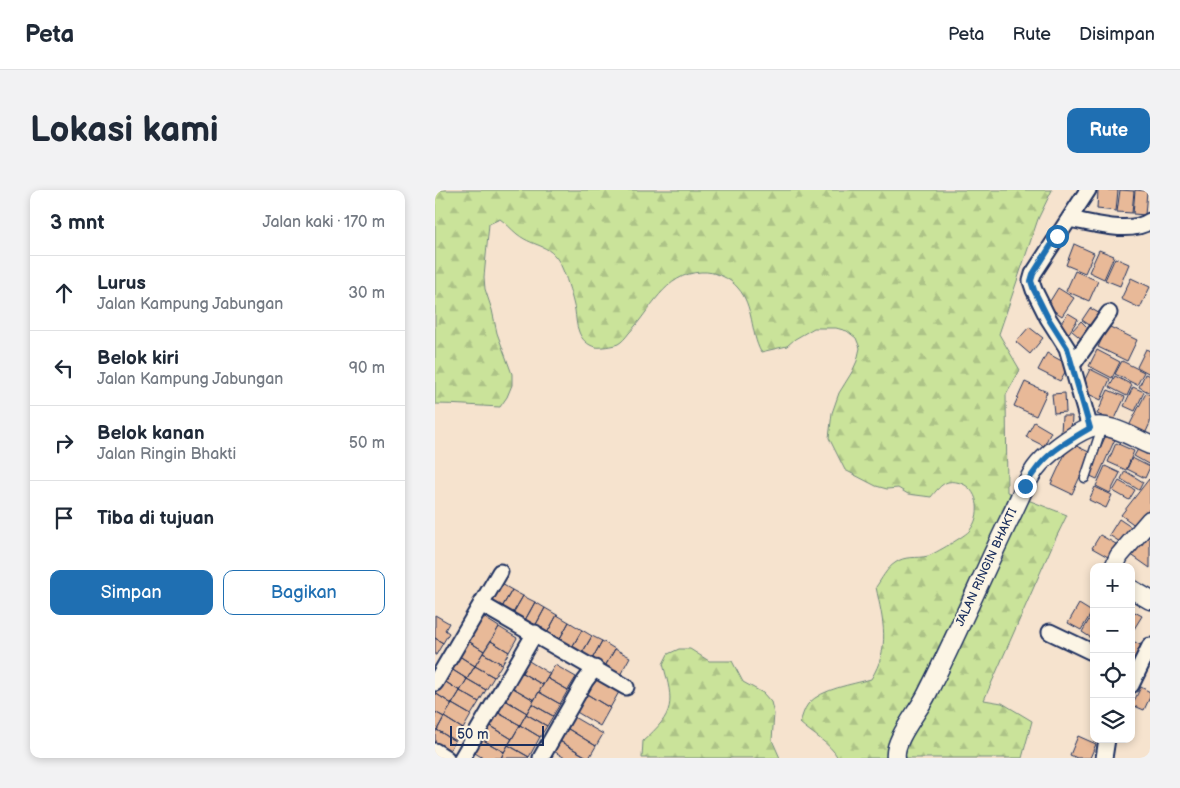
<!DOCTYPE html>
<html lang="id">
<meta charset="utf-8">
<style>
:root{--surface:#fff;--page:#f2f2f3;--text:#1f2937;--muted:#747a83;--line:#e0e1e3;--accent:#1f6fb2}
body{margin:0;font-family:"Balsamiq Sans",sans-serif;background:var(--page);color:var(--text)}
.controls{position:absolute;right:15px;bottom:15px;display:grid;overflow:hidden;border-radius:10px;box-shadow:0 2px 8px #0003}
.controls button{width:45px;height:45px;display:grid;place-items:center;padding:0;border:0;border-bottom:1px solid var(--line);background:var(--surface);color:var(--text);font:25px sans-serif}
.scale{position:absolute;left:15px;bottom:12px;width:94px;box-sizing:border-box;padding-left:5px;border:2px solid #1b2f5e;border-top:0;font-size:14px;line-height:18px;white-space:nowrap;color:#1b2f5e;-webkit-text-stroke:4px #fcf5e5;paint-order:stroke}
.stop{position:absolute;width:15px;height:15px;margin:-11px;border:4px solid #1f6fb2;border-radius:50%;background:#fff}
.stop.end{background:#1f6fb2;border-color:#fff;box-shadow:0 1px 5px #0008}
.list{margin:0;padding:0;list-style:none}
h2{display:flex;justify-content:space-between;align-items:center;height:65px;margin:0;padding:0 20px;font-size:21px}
h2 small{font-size:16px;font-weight:400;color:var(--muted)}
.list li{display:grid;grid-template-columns:32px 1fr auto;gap:15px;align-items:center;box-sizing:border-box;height:75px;padding:0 20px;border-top:1px solid var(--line)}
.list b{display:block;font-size:19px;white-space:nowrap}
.list p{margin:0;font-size:16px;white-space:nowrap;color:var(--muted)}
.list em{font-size:16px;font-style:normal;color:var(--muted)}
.actions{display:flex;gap:10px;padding:15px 20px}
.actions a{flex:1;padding:11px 0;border:1px solid var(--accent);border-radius:10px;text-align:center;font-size:18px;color:var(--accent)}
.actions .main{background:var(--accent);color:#fff}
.icon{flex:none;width:28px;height:28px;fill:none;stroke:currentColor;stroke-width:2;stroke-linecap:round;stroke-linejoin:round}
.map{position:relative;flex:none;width:715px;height:568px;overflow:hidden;border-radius:10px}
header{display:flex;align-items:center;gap:30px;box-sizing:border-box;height:70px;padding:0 25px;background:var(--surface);border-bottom:1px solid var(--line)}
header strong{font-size:24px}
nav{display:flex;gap:28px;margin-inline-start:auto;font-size:18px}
.intro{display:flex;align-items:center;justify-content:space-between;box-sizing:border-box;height:120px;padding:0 30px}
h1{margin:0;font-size:35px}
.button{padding:12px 22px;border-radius:10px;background:var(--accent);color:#fff;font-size:18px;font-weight:700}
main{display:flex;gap:30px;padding:0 30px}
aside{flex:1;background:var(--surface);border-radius:10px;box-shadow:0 2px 8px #0003}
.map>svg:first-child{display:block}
</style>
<header>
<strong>Peta</strong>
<nav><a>Peta</a><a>Rute</a><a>Disimpan</a></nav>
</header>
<div class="intro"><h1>Lokasi kami</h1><a class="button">Rute</a></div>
<main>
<aside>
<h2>3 mnt<small>Jalan kaki · 170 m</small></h2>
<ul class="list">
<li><svg class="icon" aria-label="ahead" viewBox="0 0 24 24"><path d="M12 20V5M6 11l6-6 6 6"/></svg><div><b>Lurus</b><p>Jalan Kampung Jabungan</p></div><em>30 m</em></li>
<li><svg class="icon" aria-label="left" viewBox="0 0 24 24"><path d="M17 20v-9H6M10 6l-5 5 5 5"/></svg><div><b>Belok kiri</b><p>Jalan Kampung Jabungan</p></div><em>90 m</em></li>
<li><svg class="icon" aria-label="right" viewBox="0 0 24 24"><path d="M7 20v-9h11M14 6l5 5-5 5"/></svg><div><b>Belok kanan</b><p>Jalan Ringin Bhakti</p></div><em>50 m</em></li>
<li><svg class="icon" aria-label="arrive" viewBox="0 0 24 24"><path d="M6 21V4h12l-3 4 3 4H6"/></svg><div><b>Tiba di tujuan</b></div></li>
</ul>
<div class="actions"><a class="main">Simpan</a><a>Bagikan</a></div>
</aside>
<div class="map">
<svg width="715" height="568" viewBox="0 0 715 568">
<defs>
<pattern id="forest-firs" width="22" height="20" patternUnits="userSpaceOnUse" patternTransform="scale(1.25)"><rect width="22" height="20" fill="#cae39a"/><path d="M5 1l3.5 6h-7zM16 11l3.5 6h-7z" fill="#adc387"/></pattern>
</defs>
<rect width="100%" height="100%" fill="#f6e3ce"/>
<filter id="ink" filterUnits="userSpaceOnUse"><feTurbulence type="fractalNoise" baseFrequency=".02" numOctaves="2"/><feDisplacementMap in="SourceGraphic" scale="10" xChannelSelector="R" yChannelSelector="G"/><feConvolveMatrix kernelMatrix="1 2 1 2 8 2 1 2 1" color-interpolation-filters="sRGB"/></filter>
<g filter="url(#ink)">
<path fill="url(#forest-firs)" stroke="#72897c" d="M0,0H617L603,29L564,144L585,180L571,205L572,302L632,325L617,356L549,510L567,513L597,531L587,568H403C395,553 377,544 365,533C367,527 369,519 373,514C388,498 416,495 436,489C456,457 448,431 441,397C446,390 452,378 460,373C470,365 482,369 493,366C499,364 532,345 535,340C546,326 545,302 528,294C524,292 517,291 513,292C506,294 501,301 496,307L473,304L463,298L452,299L441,296L410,280L394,248L397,223L404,203L417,182L422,171L425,158L421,148L412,141L401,138H379L360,149L352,156L326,162C315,142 319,116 303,98C295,88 280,81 266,82C229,84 216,120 194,143C191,147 187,152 183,154C178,156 165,158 160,157C153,155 147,150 144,142C141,135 141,127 140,120C137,107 133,92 128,80C117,52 101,59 82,44C76,39 71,33 65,29L54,34L49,87L50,99L57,120L62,143L77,184V195L72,207L65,217C43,216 22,214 0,214Z
M244,459H255L274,471H297L308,492L328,503L336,512L339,524L337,550L345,568H207L208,551C240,523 239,513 228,474L233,464Z"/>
<path fill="#e8b998" stroke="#1b2f5e" d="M663,0H683L681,21L662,19Z
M685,0L699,1L697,23L682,22Z
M700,0L712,1L710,25L698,24Z
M639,54L659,63L650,83L631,75Z
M664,60L679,66L669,89L654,82Z
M680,68L694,74L685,96L670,90Z
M640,81L663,91L654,111L631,101Z
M696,88L715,97L705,118L686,109Z
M623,98L639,108L627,126L612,116Z
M655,118L667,125L659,138L647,130Z
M633,123L643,129L634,143L624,136Z
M646,131L657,142L649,151L637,141Z
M673,136L702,150L692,171L663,157Z
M594,137L608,148L595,164L581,152Z
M711,159L715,161V184L702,177Z
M662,160L685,172L677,188L654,176Z
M612,163L634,175L625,191L603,180Z
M687,171L709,182L702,195L680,184Z
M655,179L675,189L666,210L645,200Z
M710,184L715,186V203L704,197Z
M680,186L697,195L692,206L674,197Z
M590,192L612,202L601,226L579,216Z
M698,197L709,202L700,221L689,216Z
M673,200L690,207L679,231L662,224Z
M630,203L631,222L619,223L617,204Z
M711,203L715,205V233L710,244L694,236Z
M627,226H637L636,243L626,242Z
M599,232L616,242L609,256L591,247Z
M672,243L681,247L662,289L653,285Z
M635,253L656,263L637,304L616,294Z
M681,253L699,261L691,280L673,272Z
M706,254L715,259V275L699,266Z
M697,268L715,277L710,288L692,279Z
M670,276L685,283L675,303L661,296Z
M690,281L708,292L704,300L686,289Z
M714,289L715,290V319L701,336L686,325Z
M684,291L700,300L694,310L678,301Z
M660,297L677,305L671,318L654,310Z
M684,329L699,339L690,355L674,345Z
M715,343V378L695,364Z
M665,345L681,354L673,367L657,358Z
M65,393L77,400L66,419L54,412Z
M77,400L88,406L77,425L66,419Z
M88,406L100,412L89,432L77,425Z
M100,412L110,418L99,438L89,432Z
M644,414L657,422L646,440L633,433Z
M110,418L122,425L111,445L99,438Z
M696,420L707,426L699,439L696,438Z
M658,423L659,448L658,449L647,442Z
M0,425L14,433L10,440L14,443L8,453L0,448Z
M45,425L64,437L49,461L30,449Z
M122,425L134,432L123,452L111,445Z
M134,432L147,440L136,459L123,452Z
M64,437L82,448L74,462L56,451Z
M147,440L157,446L146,465L136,459Z
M157,446L167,451L156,471L146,465Z
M0,448L8,453L1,465H0Z
M30,449L49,461L40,476L21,464Z
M696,450L713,459L696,478Z
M56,451L74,462L67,474L48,463Z
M167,451L180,459L169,478L156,471Z
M180,459L195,467L184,487L169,478Z
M48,463L67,474L59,487L40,476Z
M21,464L40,476L32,489L13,477Z
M89,468L115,484L108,495L82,480Z
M120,475L141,487L133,500L112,488Z
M40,476L59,487L51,500L32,489Z
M13,477L32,489L25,501L6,489Z
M82,480L108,495L99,510L73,495Z
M159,487L184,502L175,518L150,503Z
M112,488L133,500L125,514L104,502Z
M6,489L25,501L17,514L0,503V499Z
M32,489L51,500L44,512L25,501Z
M73,495L99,510L92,523L65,507Z
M706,497L715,502V507L709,520L697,515Z
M25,501L44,512L36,525L17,514Z
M104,502L125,514L118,526L97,514Z
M0,503L17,514L9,527L0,522Z
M150,503L175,518L165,536L140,521Z
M65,507L92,523L85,535L58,520Z
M17,514L36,525L28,539L9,527Z
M97,514L118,526L112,536L91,524Z
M58,520L85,535L77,549L51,533Z
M0,522L9,527L2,540L0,539Z
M91,524L112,536L105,547L85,535Z
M137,526L168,544L161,556L130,537Z
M9,527L28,539L20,551L2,540Z
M51,533L77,549L69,562L43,547Z
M85,535L105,547L94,567L73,555Z
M130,537L161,556L154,568L123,550Z
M2,540L20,551L12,565L0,557V543Z
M643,546L661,554L655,568H642L635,565Z
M43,547L69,562L66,568H48L35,560Z
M123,550L153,568H130L117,560Z
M73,555L94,567L93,568H66Z"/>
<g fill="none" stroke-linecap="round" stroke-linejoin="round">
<defs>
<path id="service" d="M650,288L667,237"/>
<path id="minor" d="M653,0L598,84L596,91L599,100L613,128L632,158L655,238
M634,29C657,33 695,45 715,31
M638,174L674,123
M46,414L191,497
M615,442L659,463
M0,493L65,382
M696,495L715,456
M0,561L11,568
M27,568L100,443
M106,568L150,491L160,478
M669,568L672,549"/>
<path id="tertiary" d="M679,377L684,366L715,330
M696,399L715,410
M461,568C458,550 484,521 492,504C521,447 546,388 574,330C583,313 589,295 600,279C610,265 638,244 654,238C673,231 698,248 715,255"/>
</defs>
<use href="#service" stroke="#1b2f5e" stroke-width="11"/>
<use href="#minor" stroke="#1b2f5e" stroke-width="19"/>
<use href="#tertiary" stroke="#1b2f5e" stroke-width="21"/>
<use href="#service" stroke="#fcf5e5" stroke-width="8"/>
<use href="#minor" stroke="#fcf5e5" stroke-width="15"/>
<use href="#tertiary" stroke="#fcf5e5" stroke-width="18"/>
</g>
</g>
<g fill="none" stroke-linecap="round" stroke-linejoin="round" filter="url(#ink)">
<path stroke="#1f6fb2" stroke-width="6" d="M590,296C608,265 624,256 655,238L632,158L613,128L599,100L596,91L598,84L622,46"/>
</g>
<g text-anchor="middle" stroke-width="4" stroke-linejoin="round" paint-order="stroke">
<g font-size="12" fill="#1b2f5e" stroke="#fcf5e5">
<text transform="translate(551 377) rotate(-65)" y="4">JALAN RINGIN BHAKTI</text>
</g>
</g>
</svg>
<div class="controls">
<button>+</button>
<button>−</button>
<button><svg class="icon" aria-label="locate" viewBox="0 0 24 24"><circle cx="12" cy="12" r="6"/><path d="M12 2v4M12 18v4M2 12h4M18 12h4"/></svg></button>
<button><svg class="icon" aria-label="layers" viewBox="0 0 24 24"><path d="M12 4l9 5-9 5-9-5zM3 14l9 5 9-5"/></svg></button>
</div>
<div class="scale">50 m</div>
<div class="stop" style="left:622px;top:46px"></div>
<div class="stop end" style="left:590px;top:296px"></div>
</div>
</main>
